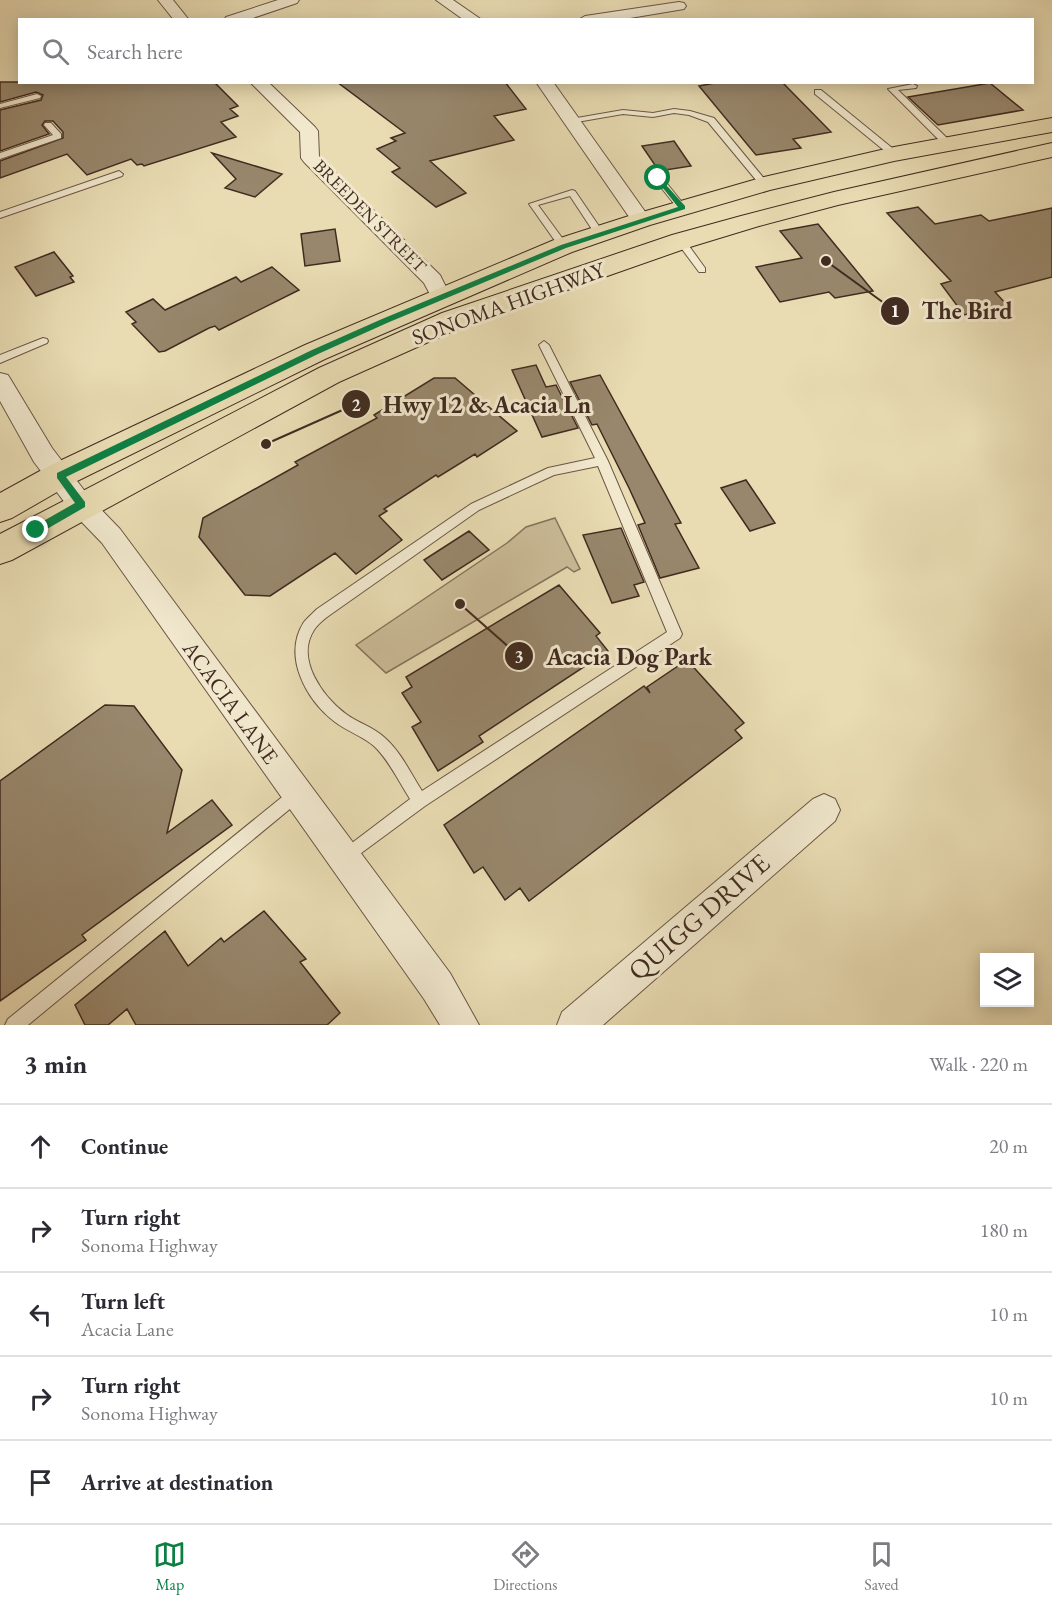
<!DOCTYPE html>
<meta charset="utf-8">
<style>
:root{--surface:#fff;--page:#f2f2f3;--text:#2b2b33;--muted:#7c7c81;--line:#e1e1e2;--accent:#0b8043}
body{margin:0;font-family:"EB Garamond",serif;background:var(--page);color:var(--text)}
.controls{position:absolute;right:18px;bottom:18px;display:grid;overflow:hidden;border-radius:0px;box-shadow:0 3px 15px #0003}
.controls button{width:54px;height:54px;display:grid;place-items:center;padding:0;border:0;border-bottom:2px solid var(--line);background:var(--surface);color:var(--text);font:30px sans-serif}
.stop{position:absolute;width:18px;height:18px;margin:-14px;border:4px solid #0b8043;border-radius:50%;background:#fff}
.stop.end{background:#0b8043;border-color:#fff;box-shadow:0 2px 6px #0008}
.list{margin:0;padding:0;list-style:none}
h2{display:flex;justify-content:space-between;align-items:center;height:78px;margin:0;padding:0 24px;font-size:26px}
h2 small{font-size:20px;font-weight:400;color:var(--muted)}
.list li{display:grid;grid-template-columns:39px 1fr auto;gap:18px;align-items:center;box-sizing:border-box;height:84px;padding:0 24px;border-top:2px solid var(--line)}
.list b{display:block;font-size:22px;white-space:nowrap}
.list p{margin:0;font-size:20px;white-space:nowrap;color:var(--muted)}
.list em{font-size:20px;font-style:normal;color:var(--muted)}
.icon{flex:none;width:33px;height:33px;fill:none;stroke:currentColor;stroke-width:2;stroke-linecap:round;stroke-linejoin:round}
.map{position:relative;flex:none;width:1052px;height:1025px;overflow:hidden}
.search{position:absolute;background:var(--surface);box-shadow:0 3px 15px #0003;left:18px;right:18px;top:18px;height:66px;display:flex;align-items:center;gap:15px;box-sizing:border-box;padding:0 21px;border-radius:0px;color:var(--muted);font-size:22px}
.sheet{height:498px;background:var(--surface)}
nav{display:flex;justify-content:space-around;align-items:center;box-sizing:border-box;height:84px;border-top:2px solid var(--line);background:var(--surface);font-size:16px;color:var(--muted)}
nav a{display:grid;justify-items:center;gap:3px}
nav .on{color:var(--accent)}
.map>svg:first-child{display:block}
</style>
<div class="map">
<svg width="1052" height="1025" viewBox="0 0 1052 1025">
<rect width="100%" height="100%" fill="#e9dcb3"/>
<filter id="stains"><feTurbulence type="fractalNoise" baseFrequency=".00333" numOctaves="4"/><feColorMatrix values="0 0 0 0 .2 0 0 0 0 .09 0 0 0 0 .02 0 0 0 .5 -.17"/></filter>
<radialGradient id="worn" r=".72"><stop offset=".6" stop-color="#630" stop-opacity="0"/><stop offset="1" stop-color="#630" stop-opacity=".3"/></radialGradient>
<path fill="#ccbe9a" stroke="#86745d" stroke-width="1.5" d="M555,518L580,569L574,572L567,567L386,673L356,645L507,543L526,527Z"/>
<path fill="#98876c" stroke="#402b20" stroke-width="1.5" d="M0,82H214L238,106L230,109L238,116L221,122L236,137L144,166L142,164L137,165L131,159L87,175L67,154L0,178V161L63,138V132L53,121H45L42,125L49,134L0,151V110L41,100L43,95L36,92L0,102Z
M337,82H505L526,109L494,116L514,140L430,161L466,193L436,207L392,172L400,168L377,149L396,141L391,138L405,133Z
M720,82H782L831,132L793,139L801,148L756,155L699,86Z
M990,83L1023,110L938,125L908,97Z
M674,141L691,166L659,171L642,146Z
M212,153L282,174L255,197L225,188L236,179Z
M918,207L935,224L981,215L989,221L1052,208V277L995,292L1007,305L964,315L941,284L951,281L887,213Z
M818,224L873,291L835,298L829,292L780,302L756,267L802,258L780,231Z
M335,229L340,261L305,266L301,234Z
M54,252L73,276L70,277L74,282L36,296L15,267Z
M272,267L299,290L219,330L215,326L209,328L165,351L159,352L132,324L136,322L126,312L153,299L165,310L236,277L241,282Z
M536,365L546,387L556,385L578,428L542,437L512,370Z
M600,375L681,523L675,524L699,568L660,578L638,525L645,523L629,488L597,424L592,425L570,382Z
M434,378H455L517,431L477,457L475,454L438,477L436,475L384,509L387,511L379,516L402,540L356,574L335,553L270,596L245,595L199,537L203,518L298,465L295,462L377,418L374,415Z
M746,480L775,523L750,531L721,488Z
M621,528L644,582L634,585L639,596L612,603L583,535Z
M469,531L489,550L442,580L424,560Z
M559,585L600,633L596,636L608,651L479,736L483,742L438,771L412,727L421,722L402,693L412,687L406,677Z
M687,660L744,723L735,730L742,738L529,901L520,888L505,900L483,867L474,873L444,825L644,686L650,693L647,687Z
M105,705L134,706L182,770L167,833L212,800L232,825L82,935L86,940L0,1001V781Z
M264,911L306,959L300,962L340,1013L327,1025H136L127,1009L108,1025H85L75,1005L165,931L188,966L221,938L224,942Z"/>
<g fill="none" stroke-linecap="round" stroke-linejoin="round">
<defs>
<path id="lane" d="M913,84L917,86L916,88L898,90L951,142V146H945L888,89Z
M815,90H821L897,152V156H891L815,94Z
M37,94L41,96L40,98L0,108V104Z
M674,109L690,111L714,118L767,182V186H761L708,122L689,115L674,113L653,117L623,114L571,123L567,121L571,119L623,110L653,113Z
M45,123H51L61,134V138L0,159V153L53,135L44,125Z
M119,171L123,174L122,176L0,218V212Z
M658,175L661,176L685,206V210H679L655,180V176Z
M572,190L575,191L605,235L603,237H597L570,196L538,205L568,246L563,249L560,248L529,204Z
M681,238L684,239L705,268V272H699L676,241Z
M43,338L47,339L48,341L47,343L0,363V355Z
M544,341L549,345L608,461L682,634L680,638L425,806L345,865L340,862L337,857L340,852L410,799C399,782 389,760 374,746C362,736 347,731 335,722C306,700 282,656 304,622C308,617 313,613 317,609L471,504L548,468L595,458L539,345ZM598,466L667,632L422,791C411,774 401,752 385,738C374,727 358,723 346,714C323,697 295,659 314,630C317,625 322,621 327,617L479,510L554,475Z
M297,787L302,789L304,794L302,799L28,1025H5L8,1019L292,789Z"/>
<path id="street" d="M158,0H173L189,20H174Z
M278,0H299L297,3L247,20H224L226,17Z
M436,0H453L482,20H464Z
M679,2L684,3L686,6L684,9L618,20H578L585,16Z
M250,82H268L315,127L318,131L319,157L440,275L451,297L448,302L441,304L434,302L424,283L304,162L301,158L300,132Z
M536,82H553L651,220L648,224H634Z
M0,373L8,375L52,448L90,498L120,529L450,973L479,1025H440L424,999L102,543L72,512L34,462L0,401Z
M824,794L835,799L840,810L835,821L603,1025H557L562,1012L813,799Z"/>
<path id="primary" d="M1052,118V132L894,161L770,190L650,225L572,252L325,359L71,484L12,518L0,522V493L49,466L305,345L554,240L632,215L764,177L894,147Z
M1052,143V157L838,205L759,226L690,247L462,327L339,382L12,560L0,564V534L319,368L442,313L672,235L741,216L834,192Z"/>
</defs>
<use href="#lane" stroke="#6a5745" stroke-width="2"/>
<use href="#street" stroke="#6a5745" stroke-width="2"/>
<use href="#primary" stroke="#402b20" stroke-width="2"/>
<use href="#lane" fill="#f1e8ce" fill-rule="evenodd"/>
<use href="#street" fill="#f1e8ce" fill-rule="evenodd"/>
<use href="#primary" fill="#e9dcb3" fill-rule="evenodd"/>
</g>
<path fill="#0b8043" d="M658,176L685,206V209L566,248L387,323L318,354L66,477L85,502V507L40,533H33V527L75,503L57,478V473L312,350L382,319L561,245L678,207L655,178Z"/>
<g text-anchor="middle" stroke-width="6" stroke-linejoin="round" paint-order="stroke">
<g font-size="18" fill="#402b20" stroke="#f1e8ce">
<text transform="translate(370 216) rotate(45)" y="6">BREEDEN STREET</text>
</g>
<g font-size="22" fill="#402b20" stroke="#f1e8ce">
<text transform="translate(508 303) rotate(-20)" y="8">SONOMA HIGHWAY</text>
<text transform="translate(231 702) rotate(54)" y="8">ACACIA LANE</text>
</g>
<g font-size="27" fill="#402b20" stroke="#f1e8ce">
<text transform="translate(699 917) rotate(-41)" y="9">QUIGG DRIVE</text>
</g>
</g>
<path fill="none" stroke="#402b20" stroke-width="2" d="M826 261L895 311M266 444L356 404M460 604L519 656"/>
<g fill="#402b20" stroke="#f1e8ce" stroke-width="2">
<circle cx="826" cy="261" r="6"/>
<circle cx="266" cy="444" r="6"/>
<circle cx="460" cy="604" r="6"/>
<circle cx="895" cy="311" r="15"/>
<circle cx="356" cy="404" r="15"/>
<circle cx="519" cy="656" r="15"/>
</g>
<g font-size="18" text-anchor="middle" font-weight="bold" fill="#fff">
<text x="895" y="317">1</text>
<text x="356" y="411">2</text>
<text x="519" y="663">3</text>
</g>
<g font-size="24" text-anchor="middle" font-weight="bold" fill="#402b20" stroke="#f1e8ce" stroke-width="6" stroke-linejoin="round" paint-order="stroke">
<text x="967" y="319">The Bird</text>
<text x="487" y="413">Hwy 12 &amp; Acacia Ln</text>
<text x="629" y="665">Acacia Dog Park</text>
</g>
<rect width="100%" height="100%" filter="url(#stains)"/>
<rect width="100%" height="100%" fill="url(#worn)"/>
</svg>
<div class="controls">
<button><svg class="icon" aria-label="layers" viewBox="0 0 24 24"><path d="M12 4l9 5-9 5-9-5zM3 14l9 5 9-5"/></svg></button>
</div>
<div class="stop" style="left:658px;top:178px"></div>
<div class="stop end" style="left:36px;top:530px"></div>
<div class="search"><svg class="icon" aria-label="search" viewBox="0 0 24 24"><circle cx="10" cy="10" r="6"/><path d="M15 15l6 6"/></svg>Search here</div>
</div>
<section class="sheet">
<h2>3 min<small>Walk · 220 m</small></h2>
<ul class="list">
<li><svg class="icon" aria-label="ahead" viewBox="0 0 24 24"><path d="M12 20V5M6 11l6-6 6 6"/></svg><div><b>Continue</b></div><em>20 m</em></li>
<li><svg class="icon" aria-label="right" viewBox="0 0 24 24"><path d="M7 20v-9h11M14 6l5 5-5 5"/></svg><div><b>Turn right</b><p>Sonoma Highway</p></div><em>180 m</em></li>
<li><svg class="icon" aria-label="left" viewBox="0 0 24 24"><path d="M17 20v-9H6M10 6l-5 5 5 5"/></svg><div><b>Turn left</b><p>Acacia Lane</p></div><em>10 m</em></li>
<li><svg class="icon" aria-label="right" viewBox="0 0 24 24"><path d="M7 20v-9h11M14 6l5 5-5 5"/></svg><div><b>Turn right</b><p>Sonoma Highway</p></div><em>10 m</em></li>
<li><svg class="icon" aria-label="arrive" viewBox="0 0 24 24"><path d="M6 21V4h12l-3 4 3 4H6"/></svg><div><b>Arrive at destination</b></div></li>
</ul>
</section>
<nav>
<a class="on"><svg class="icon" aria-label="map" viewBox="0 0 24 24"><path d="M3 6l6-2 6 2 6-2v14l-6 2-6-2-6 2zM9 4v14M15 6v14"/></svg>Map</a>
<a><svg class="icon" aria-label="directions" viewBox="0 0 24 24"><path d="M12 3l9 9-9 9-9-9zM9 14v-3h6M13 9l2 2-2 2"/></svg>Directions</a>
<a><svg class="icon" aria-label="saved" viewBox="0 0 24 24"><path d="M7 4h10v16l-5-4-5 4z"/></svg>Saved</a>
</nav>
